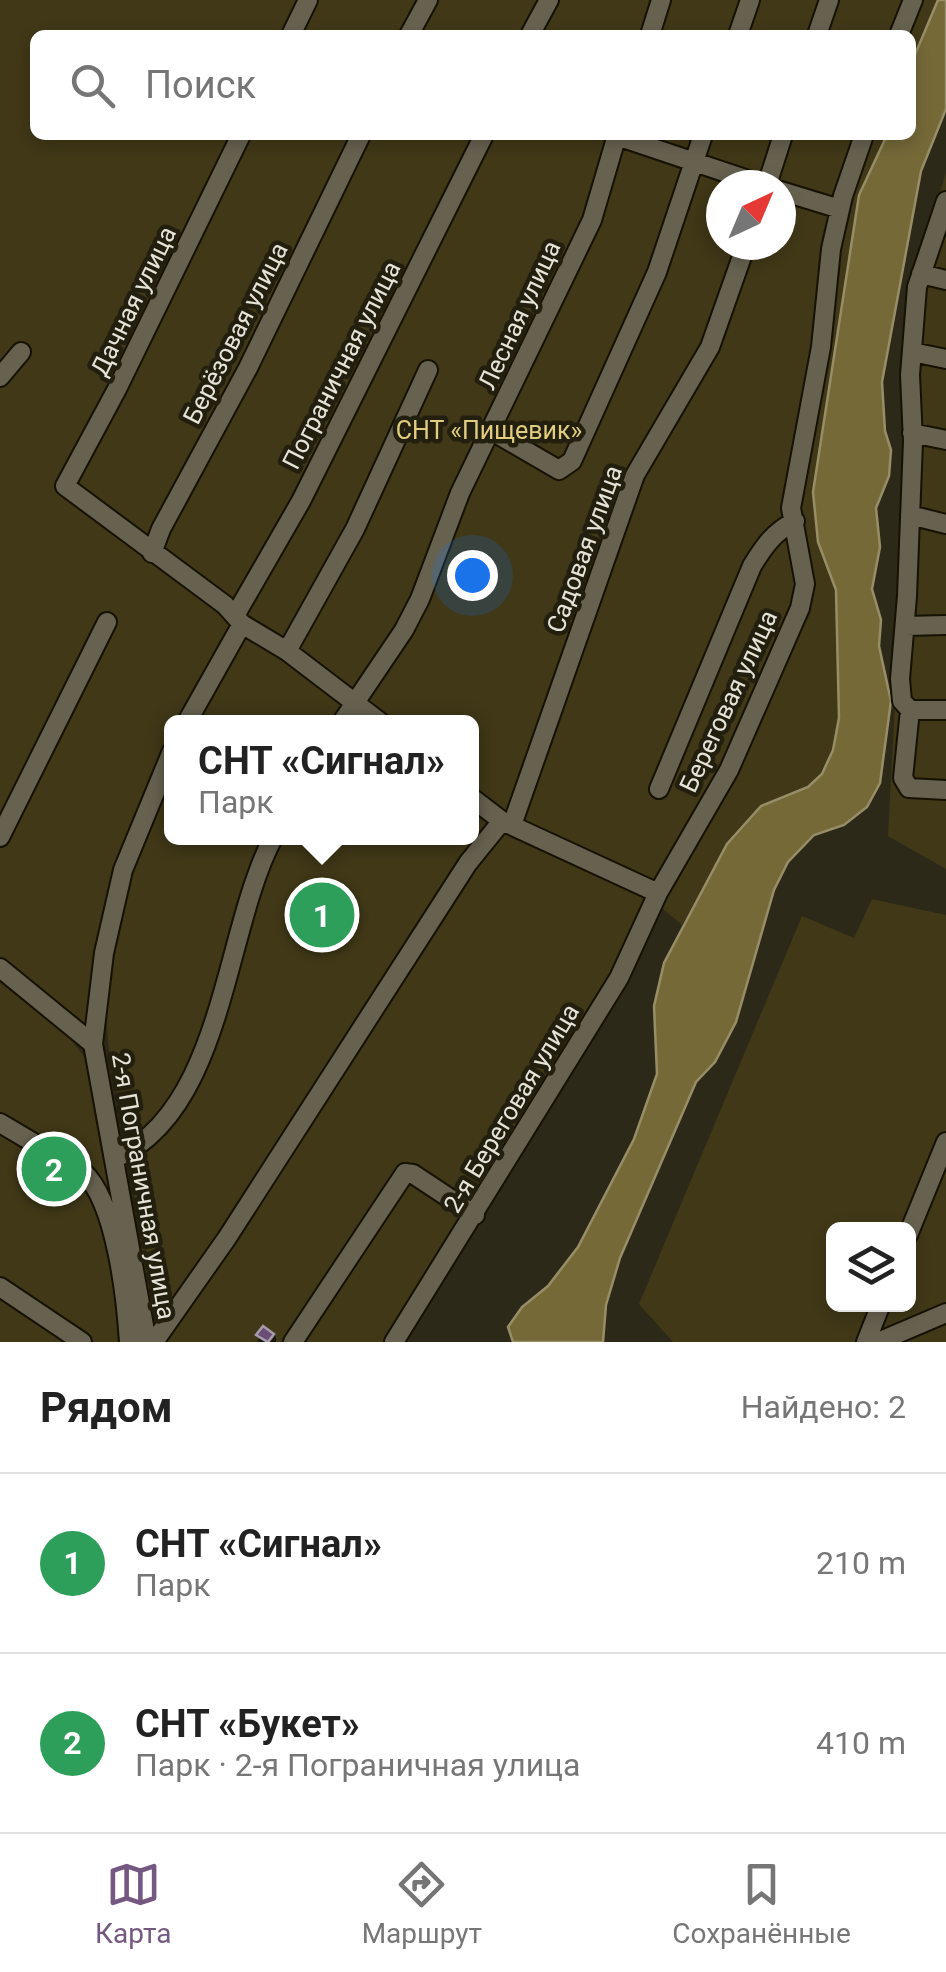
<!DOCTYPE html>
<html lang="ru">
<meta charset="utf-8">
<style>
:root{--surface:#fff;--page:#f2f2f2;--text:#222;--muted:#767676;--line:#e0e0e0;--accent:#755881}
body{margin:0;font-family:Roboto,sans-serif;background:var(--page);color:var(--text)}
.controls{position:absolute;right:30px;bottom:30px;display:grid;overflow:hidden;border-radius:15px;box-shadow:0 5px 15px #0003}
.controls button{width:90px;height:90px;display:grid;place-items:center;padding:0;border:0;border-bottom:2px solid var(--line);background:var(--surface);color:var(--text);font:50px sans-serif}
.compass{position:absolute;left:706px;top:170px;width:90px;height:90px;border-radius:50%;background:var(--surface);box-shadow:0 5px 15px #0003;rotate:44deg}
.you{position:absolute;left:472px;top:575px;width:35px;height:35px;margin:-25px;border:8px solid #fff;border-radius:50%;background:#1a73e8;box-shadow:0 0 0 15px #1a73e833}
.badge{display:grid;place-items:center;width:65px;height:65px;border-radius:50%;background:var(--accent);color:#fff;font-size:32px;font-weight:700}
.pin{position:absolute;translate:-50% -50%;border:5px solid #fff;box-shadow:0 2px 10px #0006}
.popup{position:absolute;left:164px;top:715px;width:315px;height:130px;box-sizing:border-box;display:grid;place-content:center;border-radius:15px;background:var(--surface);filter:drop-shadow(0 2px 8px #0005);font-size:32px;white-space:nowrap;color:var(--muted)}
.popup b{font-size:38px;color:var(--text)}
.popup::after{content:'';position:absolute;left:50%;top:100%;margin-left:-20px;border:20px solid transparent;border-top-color:var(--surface)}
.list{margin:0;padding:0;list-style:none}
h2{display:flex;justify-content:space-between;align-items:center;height:130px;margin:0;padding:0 40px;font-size:42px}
h2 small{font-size:32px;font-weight:400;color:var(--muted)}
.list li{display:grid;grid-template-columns:65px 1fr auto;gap:30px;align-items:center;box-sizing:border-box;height:180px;padding:0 40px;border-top:2px solid var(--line)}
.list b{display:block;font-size:38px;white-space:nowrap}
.list p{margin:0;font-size:32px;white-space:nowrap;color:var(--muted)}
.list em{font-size:32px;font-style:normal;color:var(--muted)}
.icon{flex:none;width:55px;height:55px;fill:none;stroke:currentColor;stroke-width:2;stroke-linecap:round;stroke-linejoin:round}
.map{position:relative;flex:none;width:946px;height:1342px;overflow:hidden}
.search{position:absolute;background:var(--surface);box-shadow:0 5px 15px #0003;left:30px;right:30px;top:30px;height:110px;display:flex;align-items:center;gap:25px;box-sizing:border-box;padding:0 35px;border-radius:15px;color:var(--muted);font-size:38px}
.sheet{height:490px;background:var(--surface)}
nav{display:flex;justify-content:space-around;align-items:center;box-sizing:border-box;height:140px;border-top:2px solid var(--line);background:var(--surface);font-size:28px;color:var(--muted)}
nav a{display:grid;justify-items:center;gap:5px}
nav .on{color:var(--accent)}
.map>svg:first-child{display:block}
</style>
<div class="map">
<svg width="946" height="1342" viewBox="0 0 946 1342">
<defs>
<filter id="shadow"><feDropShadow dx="3" dy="5.5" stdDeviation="0" flood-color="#0009"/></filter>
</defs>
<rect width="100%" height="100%" fill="#2d2919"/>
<path fill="#403817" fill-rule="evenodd" d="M0,0H938L911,64V35H35V135H887L859,195L829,396L831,572L836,590L839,718L833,750L822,774L808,788L761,806L727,844L682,925L650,898L636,932L473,1210L387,1342H160L153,1332L133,1184L109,1050L105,1006L93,1001L85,1026L0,961ZM721,185H781V245H721ZM172,722H472V838H172Z
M946,172V869L888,836L908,456L910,296Z
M872,899L946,915V1342H673L639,1304L802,916L854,938ZM834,1230H908V1304H834Z
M0,980L71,1039L85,1058L136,1342H0Z"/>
<path fill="#756938" stroke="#978e68" stroke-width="2.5" d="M938,0H946V109L921,171L882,382L885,431L891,450L889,476L876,508L880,547L872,589L881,620L879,646L891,701L880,783L867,807L844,825L814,835L788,862L774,890L736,1022L715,1062L696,1082L620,1258L606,1305L603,1342H513L508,1327L522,1307L548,1286L578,1247L634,1139L657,1074L654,1006L664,963L727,844L761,806L808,787L822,774L833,750L839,718L836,590L818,542L813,492L859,195L887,135H911V64Z"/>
<path fill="#694e75" stroke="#a599aa" stroke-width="2.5" filter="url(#shadow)" d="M263,1326L274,1334L268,1342L256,1335Z"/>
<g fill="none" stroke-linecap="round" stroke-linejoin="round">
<defs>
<path id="minor" d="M291,35L308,0
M409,35L428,0
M530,35L549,0
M650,35L661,0
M738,35L750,0
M817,35L829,0
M899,35L913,0
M241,135L117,389L65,486L225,605L242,624L287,651L380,722
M617,136L763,185
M767,185L783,135
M781,191L840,209
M946,201L917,287L910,375L913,441L907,596L900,679L902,701L910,710L903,778L909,788L946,790
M921,274L946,280
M912,352L946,359
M0,377L21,352
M492,431L559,470L572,461L657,272L703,135
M912,433L946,440
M910,515L946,524
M152,553L161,529L248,368L361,135
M236,614L301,501L484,135
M905,626L946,625
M287,651L355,529L428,370
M910,710H946
M187,722L242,624
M342,722L404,630L420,599L460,493L592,220L617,135
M659,789L752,566C764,546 774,532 795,521
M472,798L502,821L658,893
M512,825L635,475L710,347L746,245
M0,837L107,622
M0,968L93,1044
M0,1123L83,1172C116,1202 126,1297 129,1342
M116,1158C224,1109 224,930 273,838
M908,1235L946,1142
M0,1287L82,1342
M147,1342L93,1044L104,953L123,870L172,751
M154,1342L227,1238L468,863L502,821
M293,1342L405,1173L413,1174L475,1215
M394,1342L619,978L658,893L729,770L800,608L805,584L791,508L821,347L831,249L843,196L864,135
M866,1342L881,1304
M878,1342L946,1313"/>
</defs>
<use href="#minor" stroke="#151103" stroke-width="22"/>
<use href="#minor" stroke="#676250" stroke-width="18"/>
</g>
<g text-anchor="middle" stroke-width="9" stroke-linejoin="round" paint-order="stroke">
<g font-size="25" fill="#e6e3d9" stroke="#231f0f">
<text transform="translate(133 301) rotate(-64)" y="9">Дачная улица</text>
<text transform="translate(519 315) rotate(-65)" y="9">Лесная улица</text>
<text transform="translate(235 333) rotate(-63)" y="9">Берёзовая улица</text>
<text transform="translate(341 365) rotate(-63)" y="9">Пограничная улица</text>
<text transform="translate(584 549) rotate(-70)" y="9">Садовая улица</text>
<text transform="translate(728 701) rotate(-65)" y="9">Береговая улица</text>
<text transform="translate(511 1108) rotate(-59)" y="9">2-я Береговая улица</text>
<text transform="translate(144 1186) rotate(80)" y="9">2-я Пограничная улица</text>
</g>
<g font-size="25" fill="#e0cd7f" stroke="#231f0f">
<text x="489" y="439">СНТ «Пищевик»</text>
</g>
</g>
</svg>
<div class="controls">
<button><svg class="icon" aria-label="layers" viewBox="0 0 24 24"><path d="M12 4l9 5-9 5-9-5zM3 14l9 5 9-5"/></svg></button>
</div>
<svg class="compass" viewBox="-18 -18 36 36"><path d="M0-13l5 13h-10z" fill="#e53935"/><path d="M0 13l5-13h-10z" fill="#767676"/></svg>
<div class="you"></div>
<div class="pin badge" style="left:322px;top:915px;background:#2e9e5b">1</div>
<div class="popup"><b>СНТ «Сигнал»</b>Парк</div>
<div class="pin badge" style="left:54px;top:1169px;background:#2e9e5b">2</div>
<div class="search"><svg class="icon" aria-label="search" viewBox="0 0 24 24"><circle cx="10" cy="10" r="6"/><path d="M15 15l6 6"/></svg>Поиск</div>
</div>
<section class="sheet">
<h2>Рядом<small>Найдено: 2</small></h2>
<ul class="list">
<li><span class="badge" style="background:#2e9e5b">1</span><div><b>СНТ «Сигнал»</b><p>Парк</p></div><em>210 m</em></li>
<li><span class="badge" style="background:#2e9e5b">2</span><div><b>СНТ «Букет»</b><p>Парк · 2-я Пограничная улица</p></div><em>410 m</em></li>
</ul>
</section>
<nav>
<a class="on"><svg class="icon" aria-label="map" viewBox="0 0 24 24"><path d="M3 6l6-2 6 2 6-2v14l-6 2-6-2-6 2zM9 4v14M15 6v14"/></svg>Карта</a>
<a><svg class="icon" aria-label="directions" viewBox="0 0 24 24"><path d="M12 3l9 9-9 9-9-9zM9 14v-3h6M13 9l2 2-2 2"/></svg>Маршрут</a>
<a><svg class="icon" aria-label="saved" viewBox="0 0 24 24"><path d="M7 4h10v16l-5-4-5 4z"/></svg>Сохранённые</a>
</nav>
